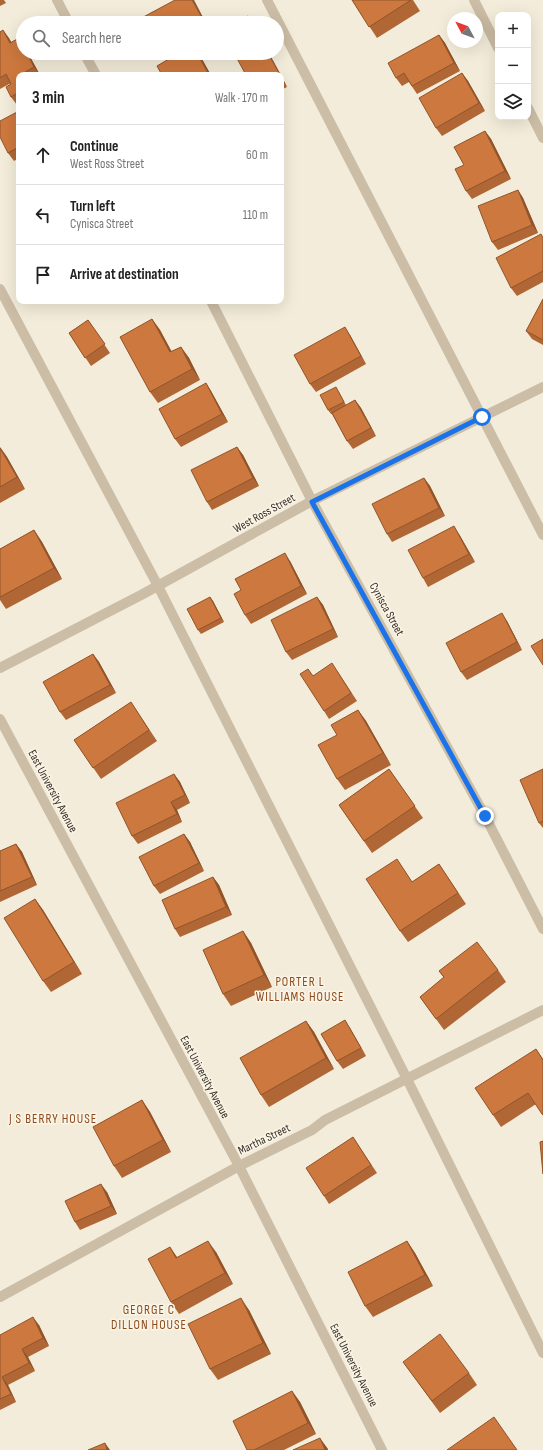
<!DOCTYPE html>
<meta charset="utf-8">
<style>
:root{--surface:#fff;--page:#f6f6f6;--text:#222;--muted:#767676;--line:#e0e0e0}
body{margin:0;font-family:"Sofia Sans Condensed",sans-serif;background:var(--page);color:var(--text)}
.controls{position:absolute;right:12px;top:12px;display:grid;overflow:hidden;border-radius:8px;box-shadow:0 4px 16px #0002}
.controls button{width:36px;height:36px;display:grid;place-items:center;padding:0;border:0;border-bottom:1px solid var(--line);background:var(--surface);color:var(--text);font:20px sans-serif}
.compass{position:absolute;left:447px;top:12px;width:36px;height:36px;border-radius:50%;background:var(--surface);box-shadow:0 4px 16px #0002;rotate:311deg}
.stop{position:absolute;width:12px;height:12px;margin:-9px;border:3px solid #1a73e8;border-radius:50%;background:#fff}
.stop.end{background:#1a73e8;border-color:#fff;box-shadow:0 1px 4px #0008}
.list{margin:0;padding:0;list-style:none}
h2{display:flex;justify-content:space-between;align-items:center;height:52px;margin:0;padding:0 16px;font-size:17px}
h2 small{font-size:13px;font-weight:400;color:var(--muted)}
.list li{display:grid;grid-template-columns:26px 1fr auto;gap:12px;align-items:center;box-sizing:border-box;height:60px;padding:0 16px;border-top:1px solid var(--line)}
.list b{display:block;font-size:15px;white-space:nowrap}
.list p{margin:0;font-size:13px;white-space:nowrap;color:var(--muted)}
.list em{font-size:13px;font-style:normal;color:var(--muted)}
.icon{flex:none;width:22px;height:22px;fill:none;stroke:currentColor;stroke-width:2;stroke-linecap:round;stroke-linejoin:round}
.map{position:relative;flex:none;width:543px;height:1450px;overflow:hidden}
.search{position:absolute;background:var(--surface);box-shadow:0 4px 16px #0002;left:16px;top:16px;width:268px;height:44px;display:flex;align-items:center;gap:10px;box-sizing:border-box;padding:0 14px;border-radius:22px;color:var(--muted);font-size:15px}
.panel{position:absolute;background:var(--surface);box-shadow:0 4px 16px #0002;left:16px;top:72px;width:268px;height:232px;border-radius:8px}
.map>svg:first-child{display:block}
</style>
<div class="map">
<svg width="543" height="1450" viewBox="0 0 543 1450">
<rect width="100%" height="100%" fill="#f3ecda"/>
<g fill="none" stroke-linecap="round" stroke-linejoin="round">
<path stroke="#ccbda6" stroke-width="10" d="M267,0L543,535
M0,289L158,586L407,1079L543,1353"/>
<path stroke="#ccbda6" stroke-width="10" d="M57,0L69,23
M474,0L498,48
M84,53L96,75
M528,108L543,138
M211,301L312,501L485,816L543,929
M0,719L239,1166L382,1450
M0,1297L239,1166L312,1130L325,1120L543,1010"/>
<path stroke="#ccbda6" stroke-width="10" d="M0,668L143,594L312,501L543,387"/>
</g>
<path fill="#b06735" d="M0,0H4L6,3L0,6Z
M352,0H413L420,11L377,38Z
M3,30L11,42L28,53L40,75H19V103L17,105L11,97V83L0,89V32Z
M439,35L445,43L460,71L417,94L409,82L402,86L396,78Z
M150,53H169L156,60Z
M462,73L468,81L485,111L442,136L436,128Z
M281,75L287,87L281,90Z
M19,111V158L14,161L8,153Z
M485,131L491,139L511,179L472,199L466,191L464,165Z
M518,190L523,198L538,233L498,250L492,242Z
M543,237V282L517,296L511,288Z
M543,299V345L532,339L526,331Z
M152,319L160,330L172,352L181,347L189,358L200,380L158,403L150,392Z
M88,320L110,353L91,366L69,333Z
M350,335L366,364L316,392L310,384Z
M206,383L211,391L228,422L181,447L175,439Z
M339,392L346,405L355,400L361,408L376,436L353,449L347,441L332,414H331L328,410Z
M0,447L7,457L25,489L0,503Z
M237,447L243,455L259,486L212,510L207,502Z
M424,478L430,486L445,516L392,542L387,534Z
M34,530L42,542L62,579L6,609L0,600V549Z
M459,534L475,562L428,587L423,578Z
M290,561L307,594L251,624L245,615Z
M210,597L213,601L224,622L201,634L198,630Z
M317,597L323,605L338,637L292,660L286,652Z
M507,621L522,650L467,680L461,672Z
M93,654L99,662L116,693L66,720L60,712Z
M338,672L357,701L329,719L324,711L313,676Z
M131,702L157,741L101,779L74,740Z
M358,710L366,721L391,765L345,790L337,779V735Z
M389,769L423,818L372,853L339,805Z
M543,769V828L539,823Z
M174,774L180,782L190,803L177,810L182,822L138,844L132,836Z
M184,834L190,842L204,871L160,894L154,886Z
M16,844L22,852L37,885L0,902V851Z
M439,864L466,904L408,942L400,931L405,871L412,882Z
M213,877L219,885L232,915L180,937L175,929Z
M35,899L43,910L82,974L51,992L43,981Z
M243,931L251,943L272,987L231,1006L223,994Z
M498,970L506,982L444,1030L420,997L444,978L439,971Z
M306,1021L314,1032L334,1069L269,1107L261,1095Z
M350,1028L366,1056L343,1069L337,1061Z
M536,1049L543,1059V1116L536,1104L501,1127L493,1115Z
M142,1100L150,1112L171,1152L122,1178L114,1166Z
M353,1137L377,1173L329,1204L324,1196Z
M107,1192L117,1214L80,1230L75,1222Z
M407,1241L415,1253L433,1286L373,1317L365,1306Z
M170,1247L177,1257L216,1252L233,1284L179,1314L171,1302Z
M249,1310L271,1354L218,1380L210,1369Z
M39,1325L49,1346L28,1357L35,1371L8,1385L16,1402L0,1410V1335Z
M403,1362L469,1373L477,1385L440,1413Z
M292,1391L300,1402L316,1434L284,1450H247Z"/>
<path fill="#90542b" d="M192,0H194L206,23H205Z
M3,30L9,38L16,51L10,43Z
M439,35L445,43L460,71L454,63Z
M27,53H28L40,75L34,67Z
M197,53H198L201,57L211,75H209Z
M268,53H269L281,75H280Z
M462,73L468,81L485,111L479,103Z
M281,75L287,87L281,78Z
M485,131L491,139L511,179L505,171Z
M518,190L523,198L538,233L532,225Z
M152,319L160,330L178,364L170,352Z
M345,327L350,335L366,364L361,356Z
M181,347L189,358L200,380L192,369Z
M206,383L211,391L228,422L222,414Z
M355,400L361,408L376,436L371,428Z
M0,447L7,457L25,489L17,477Z
M237,447L243,455L259,486L253,478Z
M424,478L430,486L445,516L439,508Z
M454,526L459,534L475,562L469,554Z
M34,530L42,542L62,579L54,568Z
M285,553L290,561L307,594L301,586Z
M210,597L213,601L224,622L221,618Z
M317,597L323,605L338,637L333,629Z
M502,613L507,621L522,650L517,642Z
M93,654L99,662L116,693L110,685Z
M358,710L366,721L391,765L383,753Z
M174,774L180,782L190,803L185,795Z
M171,802L177,810L182,822L177,814Z
M184,834L190,842L204,871L199,863Z
M16,844L22,852L37,885L32,877Z
M213,877L219,885L232,915L226,907Z
M35,899L43,910L82,974L74,962Z
M243,931L251,943L272,987L264,975Z
M345,1020L350,1028L366,1056L361,1048Z
M306,1021L314,1032L334,1069L326,1058Z
M142,1100L150,1112L171,1152L163,1140Z
M101,1184L107,1192L117,1214L111,1206Z
M208,1241L216,1252L233,1284L225,1273Z
M407,1241L415,1253L433,1286L425,1275Z
M170,1247L178,1259L176,1258Z
M241,1298L249,1310L271,1354L263,1343Z
M33,1317L39,1325L49,1346L43,1338Z
M22,1349L28,1357L35,1371L29,1363Z
M2,1377L8,1385L16,1402L11,1394Z
M292,1391L300,1402L316,1434L308,1423Z
M320,1438L328,1449V1450H325Z
M105,1443L110,1450H107Z"/>
<path fill="#cd783e" stroke="#90542b" d="M175,0H192L205,23H134V22Z
M352,0H411L369,27Z
M248,16L251,23H236Z
M3,30L10,43L19,38L23,46V53H27L34,67L22,74L23,75H19V92L11,97L6,87L11,84L6,74L0,78V32Z
M439,35L454,63L412,86L404,73L396,78L388,63Z
M179,53H197L209,75H162L157,66Z
M234,53H268L280,75H246Z
M462,73L479,103L436,128L419,98Z
M19,111V147L8,153L0,137V121Z
M485,131L505,171L466,191L455,169L464,165L454,147Z
M518,190L532,225L492,242L478,206Z
M541,234L543,238V271L511,288L496,258Z
M543,299V340L526,331Z
M152,319L170,352L181,347L192,369L150,392L120,337Z
M88,320L105,344L85,358L69,333Z
M345,327L361,356L310,384L294,355Z
M206,383L222,414L175,439L159,409Z
M336,387L344,402L328,410L320,395Z
M355,400L371,428L347,441L332,413Z
M237,447L253,478L207,502L191,470Z
M0,448L17,477L0,487Z
M424,478L439,508L387,534L372,504Z
M454,526L469,554L423,578L408,550Z
M34,530L54,568L0,597V549Z
M285,553L301,586L245,615L234,594L241,590L235,579Z
M210,597L221,618L198,630L187,609Z
M317,597L333,629L286,652L271,620Z
M502,613L517,642L461,672L446,643Z
M543,639V665L531,646Z
M93,654L110,685L60,712L43,682Z
M332,663L351,693L324,711L300,674L308,669L313,676Z
M131,702L149,730L93,768L74,740Z
M358,710L383,753L337,779L318,745L337,735L331,725Z
M389,769L415,806L364,841L339,805Z
M543,769V821L539,823L520,780Z
M174,774L185,795L171,802L177,814L132,836L116,803Z
M184,834L199,863L154,886L139,857Z
M16,844L32,877L0,891V851Z
M397,859L412,882L439,864L458,893L400,931L366,879Z
M213,877L226,907L175,929L162,900Z
M35,899L74,962L43,981L4,918Z
M243,931L264,975L223,994L203,950Z
M477,942L498,970L436,1019L420,997L444,977L439,971Z
M345,1020L361,1048L337,1061L321,1034Z
M306,1021L326,1058L261,1095L240,1058Z
M536,1049L543,1060V1114H542L528,1093L493,1115L475,1088Z
M142,1100L163,1140L114,1166L93,1127Z
M353,1137L371,1165L324,1196L306,1168Z
M543,1141V1174L540,1142Z
M101,1184L111,1206L75,1222L65,1201Z
M208,1241L225,1273L171,1302L148,1259L170,1247L176,1258Z
M407,1241L425,1275L365,1306L348,1272Z
M241,1298L263,1343L210,1369L188,1324Z
M33,1317L43,1338L22,1349L29,1363L2,1377L11,1394L0,1399V1335Z
M440,1334L469,1373L432,1401L403,1362Z
M292,1391L308,1423L254,1450H247L233,1421Z
M494,1417L517,1450H447Z
M320,1438L325,1450H293Z
M105,1443L107,1450H88Z"/>
<g fill="none" stroke-linecap="round" stroke-linejoin="round">
<path stroke="#1a73e8" stroke-width="5" d="M482,417L312,502L485,816"/>
</g>
<g text-anchor="middle" stroke-width="3" stroke-linejoin="round" paint-order="stroke">
<g font-size="12" fill="#372f27" stroke="#fbf5e7">
<text transform="translate(264 513) rotate(-29)" y="4">West Ross Street</text>
<text transform="translate(387 609) rotate(61)" y="4">Cynisca Street</text>
<text transform="translate(53 791) rotate(62)" y="4">East University Avenue</text>
<text transform="translate(205 1077) rotate(62)" y="4">East University Avenue</text>
<text transform="translate(264 1139) rotate(-26)" y="4">Martha Street</text>
<text transform="translate(354 1365) rotate(63)" y="4">East University Avenue</text>
</g>
<g font-size="13" letter-spacing="1" fill="#8b481b" stroke="#fbf5e7">
<text x="300" y="986">PORTER L<tspan x="300" dy="15">WILLIAMS HOUSE</tspan></text>
<text x="53" y="1123">J S BERRY HOUSE</text>
<text x="149" y="1314">GEORGE C<tspan x="149" dy="15">DILLON HOUSE</tspan></text>
</g>
</g>
</svg>
<div class="controls">
<button>+</button>
<button>−</button>
<button><svg class="icon" aria-label="layers" viewBox="0 0 24 24"><path d="M12 4l9 5-9 5-9-5zM3 14l9 5 9-5"/></svg></button>
</div>
<svg class="compass" viewBox="-18 -18 36 36"><path d="M0-13l5 13h-10z" fill="#e53935"/><path d="M0 13l5-13h-10z" fill="#767676"/></svg>
<div class="stop" style="left:482px;top:417px"></div>
<div class="stop end" style="left:485px;top:816px"></div>
<div class="search"><svg class="icon" aria-label="search" viewBox="0 0 24 24"><circle cx="10" cy="10" r="6"/><path d="M15 15l6 6"/></svg>Search here</div>
<section class="panel">
<h2>3 min<small>Walk · 170 m</small></h2>
<ul class="list">
<li><svg class="icon" aria-label="ahead" viewBox="0 0 24 24"><path d="M12 20V5M6 11l6-6 6 6"/></svg><div><b>Continue</b><p>West Ross Street</p></div><em>60 m</em></li>
<li><svg class="icon" aria-label="left" viewBox="0 0 24 24"><path d="M17 20v-9H6M10 6l-5 5 5 5"/></svg><div><b>Turn left</b><p>Cynisca Street</p></div><em>110 m</em></li>
<li><svg class="icon" aria-label="arrive" viewBox="0 0 24 24"><path d="M6 21V4h12l-3 4 3 4H6"/></svg><div><b>Arrive at destination</b></div></li>
</ul>
</section>
</div>
